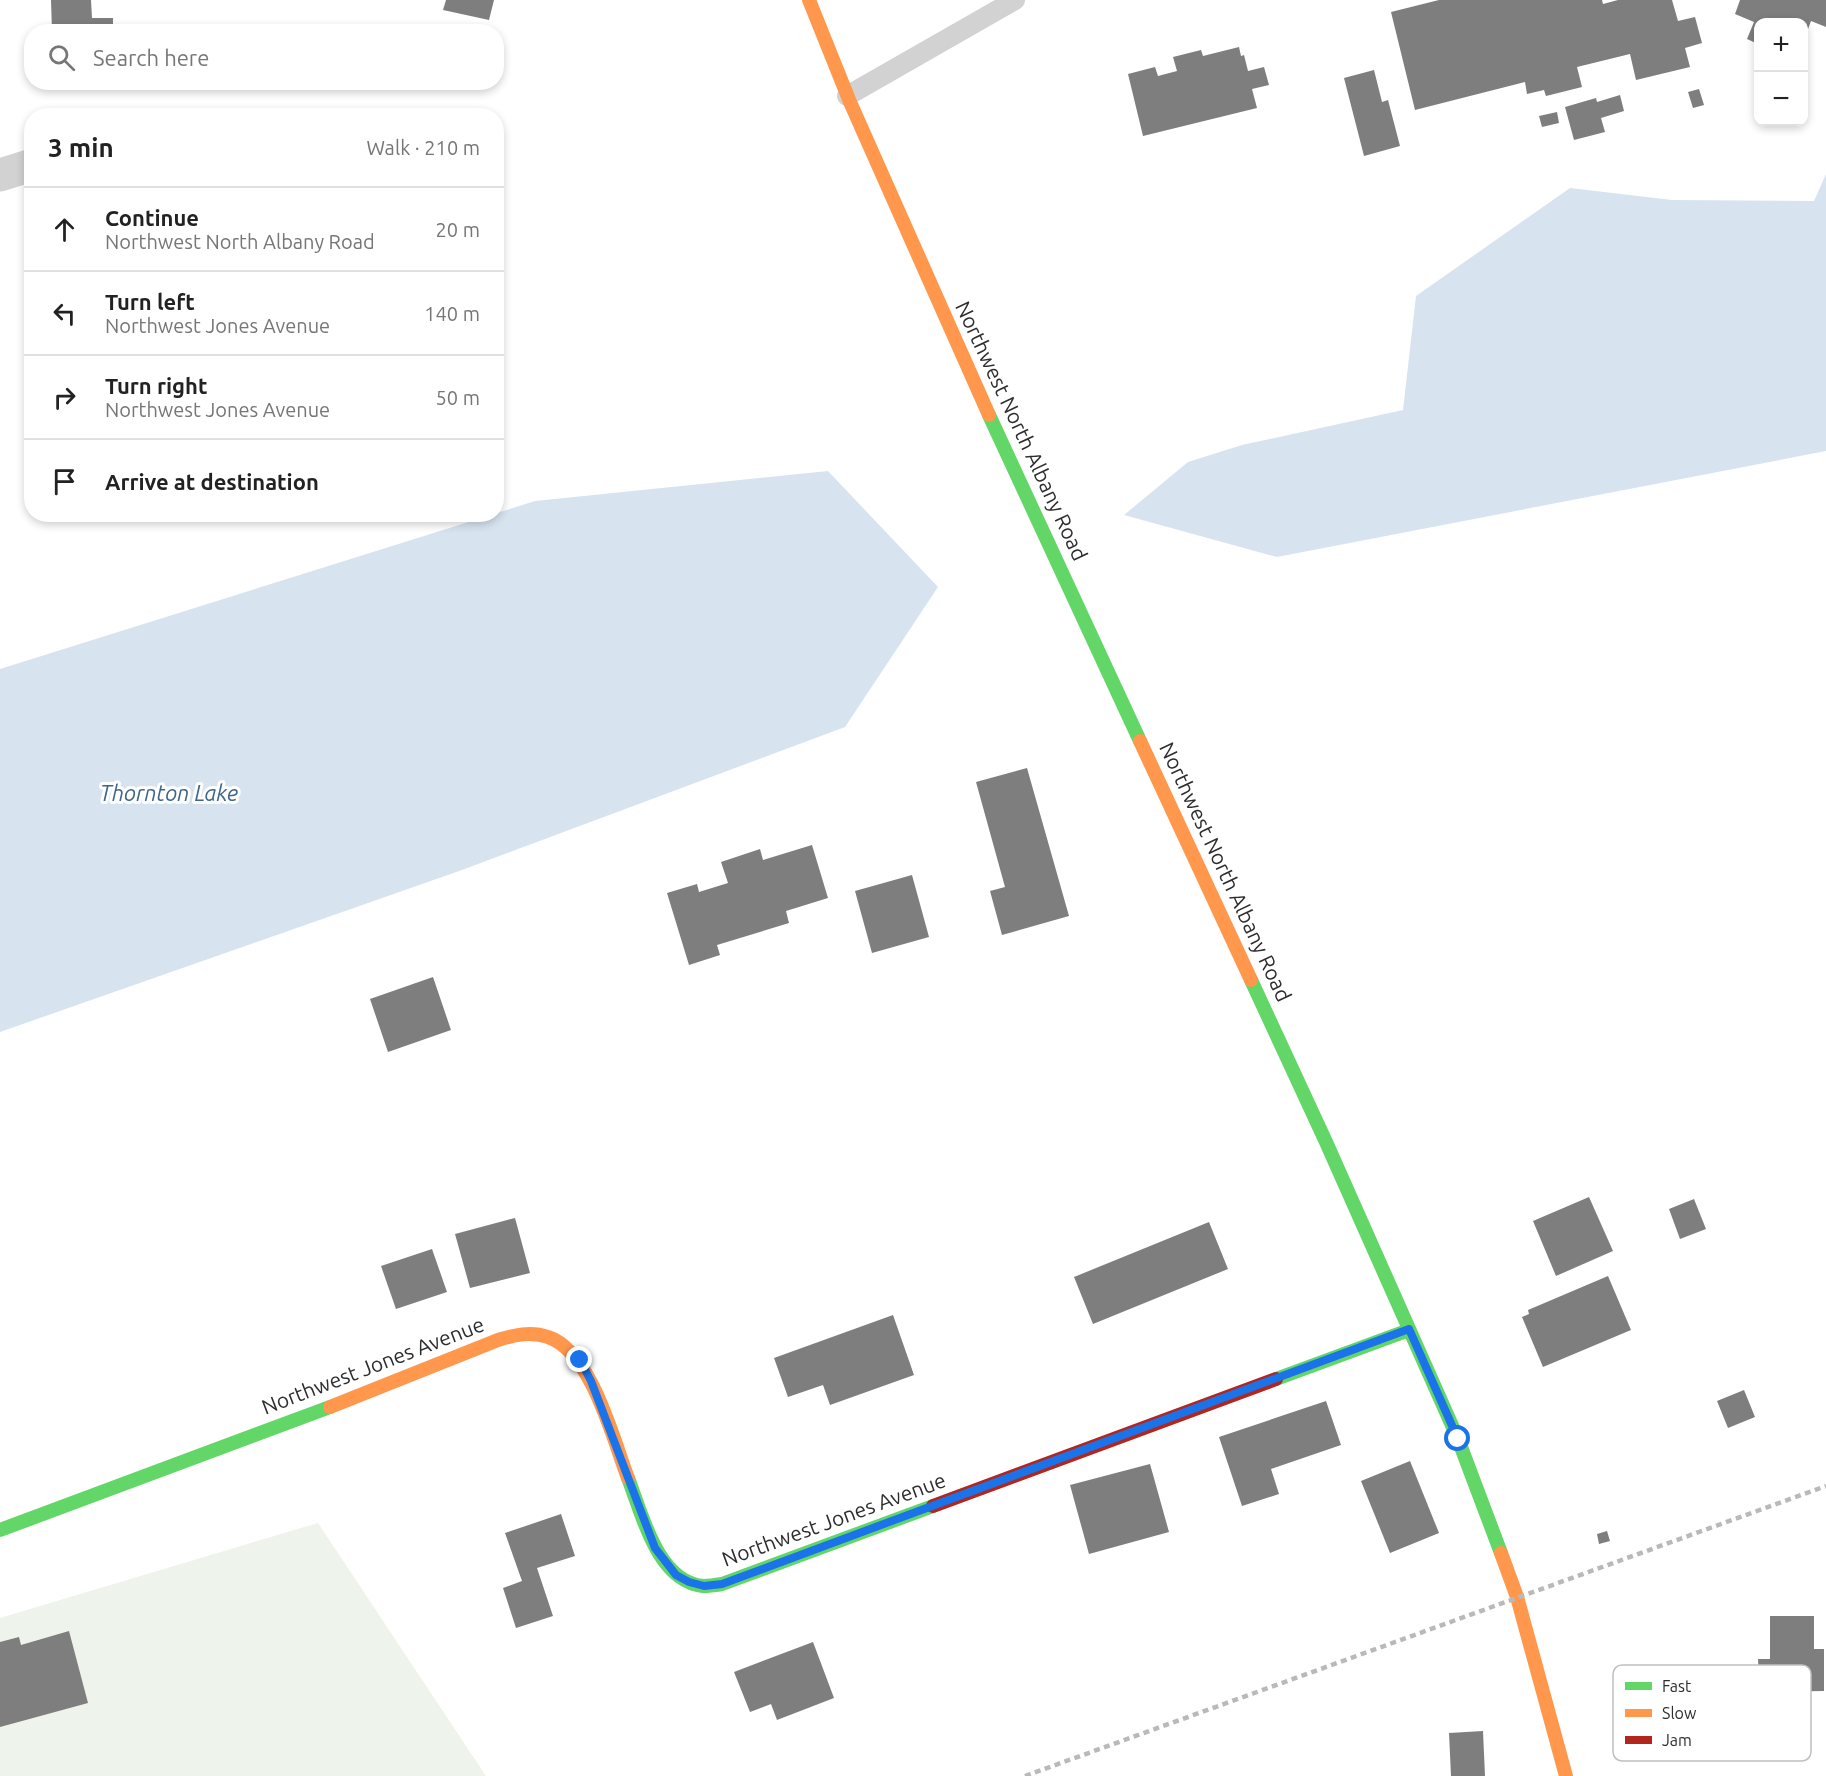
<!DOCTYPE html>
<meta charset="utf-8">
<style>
:root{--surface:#fff;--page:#f6f6f6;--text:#222;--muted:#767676;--line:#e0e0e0}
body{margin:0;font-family:Ubuntu,sans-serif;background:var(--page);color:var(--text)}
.controls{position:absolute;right:18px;top:18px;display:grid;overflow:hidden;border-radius:12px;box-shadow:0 3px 9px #0003}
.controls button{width:54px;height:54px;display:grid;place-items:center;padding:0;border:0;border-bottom:2px solid var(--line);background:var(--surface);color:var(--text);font:30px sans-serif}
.stop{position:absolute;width:18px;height:18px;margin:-14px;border:4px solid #1a73e8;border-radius:50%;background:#fff}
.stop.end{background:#1a73e8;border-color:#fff;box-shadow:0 2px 6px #0008}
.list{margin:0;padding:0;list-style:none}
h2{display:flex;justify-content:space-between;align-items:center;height:78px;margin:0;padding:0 24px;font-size:26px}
h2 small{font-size:20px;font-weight:400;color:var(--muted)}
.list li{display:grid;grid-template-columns:39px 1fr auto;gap:18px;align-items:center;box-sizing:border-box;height:84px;padding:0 24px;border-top:2px solid var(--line)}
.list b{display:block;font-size:22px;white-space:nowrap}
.list p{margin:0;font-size:20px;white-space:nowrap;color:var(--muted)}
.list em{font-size:20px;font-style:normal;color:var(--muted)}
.icon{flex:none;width:33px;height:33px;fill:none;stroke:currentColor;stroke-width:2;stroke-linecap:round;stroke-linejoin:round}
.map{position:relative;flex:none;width:1826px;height:1776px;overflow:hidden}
.search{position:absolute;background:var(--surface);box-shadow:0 3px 9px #0003;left:24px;top:24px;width:480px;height:66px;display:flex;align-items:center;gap:15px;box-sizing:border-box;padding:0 21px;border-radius:24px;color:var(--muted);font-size:22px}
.panel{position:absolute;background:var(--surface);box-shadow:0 3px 9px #0003;left:24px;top:108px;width:480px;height:414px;border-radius:24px}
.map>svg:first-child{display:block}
</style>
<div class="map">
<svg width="1826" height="1776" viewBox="0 0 1826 1776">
<rect width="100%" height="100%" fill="#fff"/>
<path fill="#eef3eb" d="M318,1523L486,1776H0V1618Z"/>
<path fill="#d7e4f0" d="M1826,174V451L1277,557L1124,515L1188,462L1242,445L1403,410L1416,296L1570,188L1672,200L1814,201Z
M828,471L938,587L845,727L462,870L0,1032V669L491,515L496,514L497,513L535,501Z"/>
<path fill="#7e7e7e" d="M51,0H91L92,18H113V32H52Z
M446,0H494L489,20L443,10Z
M1439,0H1602L1603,4L1618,0H1672L1678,21L1695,17L1702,43L1685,48L1690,67L1636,80L1630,54L1577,67L1582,87L1546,96L1544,90L1527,94L1525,82L1415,110L1391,12Z
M1740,0H1826V27L1811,21L1804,40V22H1758V44L1747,39L1754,22L1735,14Z
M1239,47L1241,56L1244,55L1248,71L1264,67L1269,85L1252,89L1257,108L1143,136L1128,74L1155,67L1158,76L1177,71L1173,57L1201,50L1203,56Z
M1374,70L1382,102L1388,100L1400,146L1364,156L1344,78Z
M1699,89L1704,105L1693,108L1688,92Z
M1620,95L1624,111L1601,118L1605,132L1574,140L1565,107L1596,98L1597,102Z
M1557,112L1559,123L1542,127L1539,116Z
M1027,768L1069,916L1002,935L990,891L1005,887L976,782Z
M812,845L828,898L786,911L789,923L717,945L720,955L689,965L667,893L697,884L699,892L728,883L721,862L760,849L763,860Z
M912,875L929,937L872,953L855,891Z
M433,977L451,1030L388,1052L370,999Z
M1589,1197L1613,1251L1556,1276L1533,1221Z
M1694,1199L1706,1229L1680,1239L1669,1209Z
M515,1218L530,1273L470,1288L455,1234Z
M1209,1222L1228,1269L1093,1324L1074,1277Z
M432,1249L447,1292L396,1309L381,1266Z
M1608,1276L1631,1330L1543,1367L1522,1317L1529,1314L1528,1310Z
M893,1315L914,1375L830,1405L823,1385L788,1397L774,1358Z
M1744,1390L1755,1417L1728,1428L1717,1401Z
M1326,1401L1341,1445L1271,1469L1279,1494L1242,1506L1219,1437Z
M1410,1461L1439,1533L1390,1553L1361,1481Z
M1150,1464L1169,1532L1089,1554L1070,1485Z
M561,1514L575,1556L537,1568L553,1616L516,1628L503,1588L522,1581L505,1533Z
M1607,1531L1610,1541L1599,1544L1597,1534Z
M1770,1616H1814V1649H1824V1691L1771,1692V1679H1759L1758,1659H1770Z
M69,1631L88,1703L0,1727V1642L19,1637L21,1645Z
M813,1642L834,1698L777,1720L771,1704L750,1712L734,1672Z
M1483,1731L1485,1776H1451L1449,1733Z"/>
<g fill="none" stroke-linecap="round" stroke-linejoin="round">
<path stroke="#d2d2d2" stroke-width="20" d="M847,96L1015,0"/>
<path stroke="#d2d2d2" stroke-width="33" d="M0,175L32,165"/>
<path stroke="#63d668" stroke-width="14" d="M989,415L1140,741
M1251,980L1326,1142L1458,1439L1501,1553
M1276,1379L1409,1330
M628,1478C642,1514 657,1581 703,1586C709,1586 716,1585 722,1584L933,1506
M0,1530L330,1407"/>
<path stroke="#ff974d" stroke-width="14" d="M809,0L850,102L989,415
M1140,741L1251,980
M330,1407L498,1340C514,1335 531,1331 548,1337C591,1351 613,1439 628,1478
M1501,1553L1517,1597L1566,1776"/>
<path stroke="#b3261e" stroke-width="14" d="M933,1506L1276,1379"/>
<path stroke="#b9b9b9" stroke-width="4.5" stroke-dasharray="6 4.5" stroke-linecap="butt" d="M1025,1776L1826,1486"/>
</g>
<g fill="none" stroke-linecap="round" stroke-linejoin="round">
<path stroke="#1a73e8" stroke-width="8" d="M580,1360L591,1381L655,1548L676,1575L689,1582L704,1586L722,1584L1409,1329L1458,1439"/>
</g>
<g text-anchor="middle" stroke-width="6" stroke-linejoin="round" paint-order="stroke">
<g font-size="21" fill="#2d2d2d" stroke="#fff">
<text transform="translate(1021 431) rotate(65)" y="7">Northwest North Albany Road</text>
<text transform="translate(1225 872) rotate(65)" y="7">Northwest North Albany Road</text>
<text transform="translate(373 1366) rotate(-21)" y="7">Northwest Jones Avenue</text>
<text transform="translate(834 1520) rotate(-20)" y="7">Northwest Jones Avenue</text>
</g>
<g font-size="22" font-style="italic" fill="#3d668d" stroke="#fff">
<text x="169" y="801">Thornton Lake</text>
</g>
</g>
<rect x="1613" y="1665" width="198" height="96" rx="9" fill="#fff" stroke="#c0c0c0" stroke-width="1.5"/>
<rect x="1625" y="1682" width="27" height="8" fill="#63d668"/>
<rect x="1625" y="1709" width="27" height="8" fill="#ff974d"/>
<rect x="1625" y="1736" width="27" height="8" fill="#b3261e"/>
<g font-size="16" fill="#2d2d2d">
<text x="1662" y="1692">Fast</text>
<text x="1662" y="1719">Slow</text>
<text x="1662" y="1746">Jam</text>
</g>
</svg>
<div class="controls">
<button>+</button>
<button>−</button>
</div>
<div class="stop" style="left:1458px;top:1439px"></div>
<div class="stop end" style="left:580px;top:1360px"></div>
<div class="search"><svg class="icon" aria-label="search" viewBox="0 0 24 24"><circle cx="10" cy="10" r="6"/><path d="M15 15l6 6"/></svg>Search here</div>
<section class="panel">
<h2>3 min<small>Walk · 210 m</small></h2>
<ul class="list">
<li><svg class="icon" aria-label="ahead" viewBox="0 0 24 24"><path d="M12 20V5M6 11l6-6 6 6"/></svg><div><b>Continue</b><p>Northwest North Albany Road</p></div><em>20 m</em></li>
<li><svg class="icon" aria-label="left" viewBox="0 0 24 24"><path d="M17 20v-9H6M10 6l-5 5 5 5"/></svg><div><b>Turn left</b><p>Northwest Jones Avenue</p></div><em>140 m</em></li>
<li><svg class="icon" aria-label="right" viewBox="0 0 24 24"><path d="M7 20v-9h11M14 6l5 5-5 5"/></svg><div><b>Turn right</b><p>Northwest Jones Avenue</p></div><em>50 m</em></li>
<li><svg class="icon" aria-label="arrive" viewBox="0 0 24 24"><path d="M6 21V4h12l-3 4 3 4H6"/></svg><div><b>Arrive at destination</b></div></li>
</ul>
</section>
</div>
